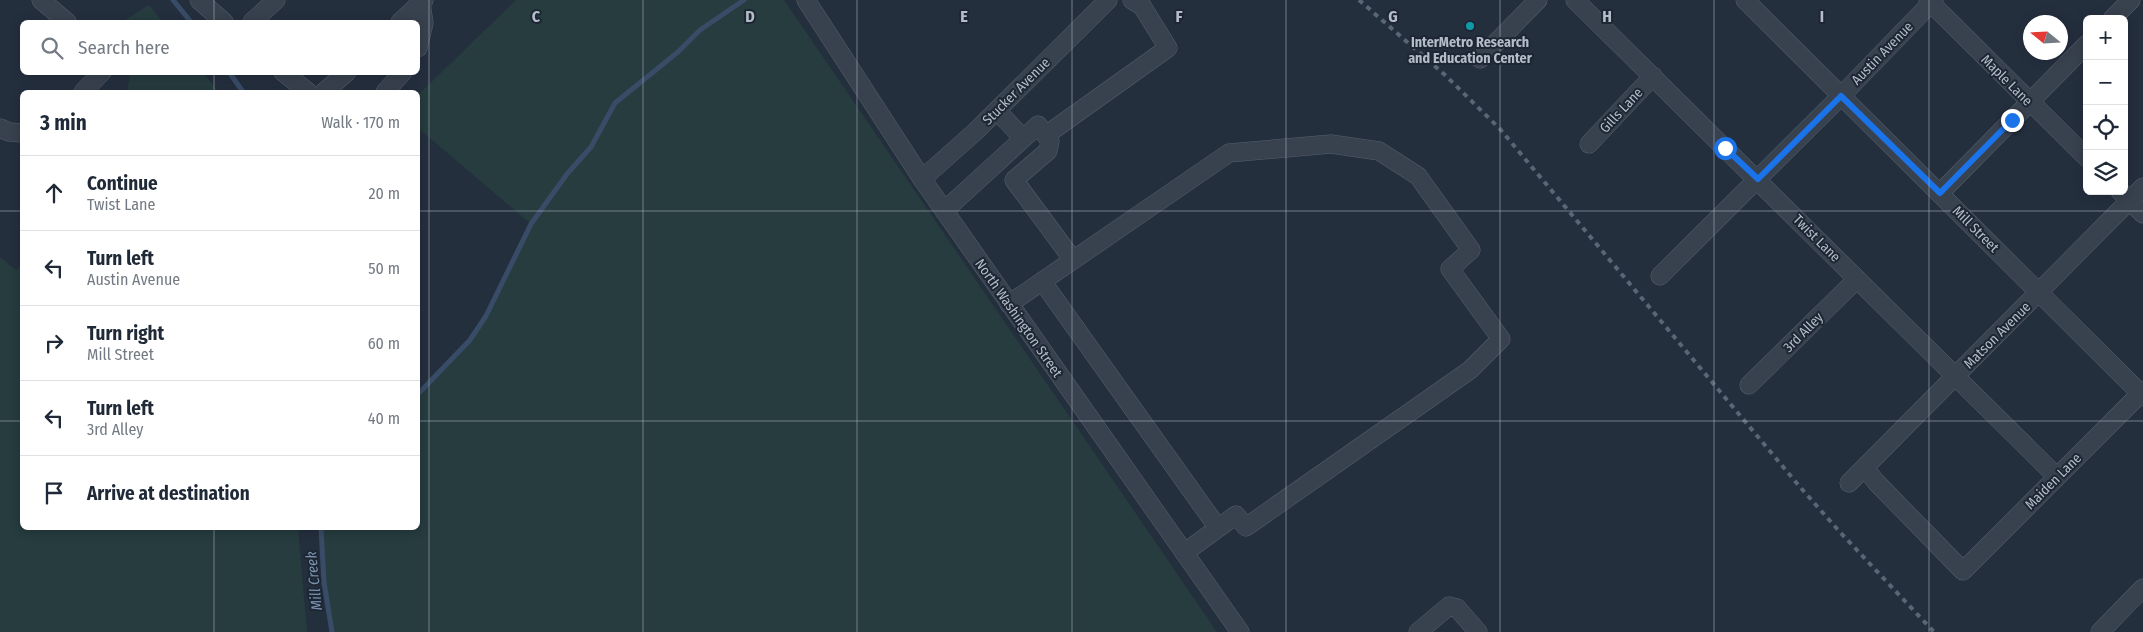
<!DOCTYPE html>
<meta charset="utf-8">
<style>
:root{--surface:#fff;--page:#f6f6f7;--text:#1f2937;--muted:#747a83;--line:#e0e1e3}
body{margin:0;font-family:"Fira Sans Condensed",sans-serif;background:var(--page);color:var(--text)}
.controls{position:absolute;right:15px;top:15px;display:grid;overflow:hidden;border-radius:8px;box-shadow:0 2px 12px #0003}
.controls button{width:45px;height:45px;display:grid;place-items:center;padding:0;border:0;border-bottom:1px solid var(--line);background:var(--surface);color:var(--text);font:25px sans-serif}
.compass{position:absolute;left:2023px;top:15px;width:45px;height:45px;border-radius:50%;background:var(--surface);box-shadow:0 2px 12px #0003;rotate:288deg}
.stop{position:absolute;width:15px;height:15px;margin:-11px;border:4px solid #1a73e8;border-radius:50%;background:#fff}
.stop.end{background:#1a73e8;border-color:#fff;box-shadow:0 1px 5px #0008}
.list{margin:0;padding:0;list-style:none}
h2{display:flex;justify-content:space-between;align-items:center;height:65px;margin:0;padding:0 20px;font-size:21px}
h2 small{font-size:16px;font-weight:400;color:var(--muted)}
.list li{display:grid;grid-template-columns:32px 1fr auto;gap:15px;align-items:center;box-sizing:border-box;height:75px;padding:0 20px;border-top:1px solid var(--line)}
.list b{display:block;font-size:19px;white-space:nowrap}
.list p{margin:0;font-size:16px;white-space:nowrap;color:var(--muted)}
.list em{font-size:16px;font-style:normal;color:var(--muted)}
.icon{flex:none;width:28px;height:28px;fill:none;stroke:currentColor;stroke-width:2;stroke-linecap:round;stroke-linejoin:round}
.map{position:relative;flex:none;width:2143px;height:632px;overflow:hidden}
.search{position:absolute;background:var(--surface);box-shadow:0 2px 12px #0003;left:20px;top:20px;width:400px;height:55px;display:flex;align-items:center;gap:12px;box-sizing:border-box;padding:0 18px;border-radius:8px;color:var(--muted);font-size:19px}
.panel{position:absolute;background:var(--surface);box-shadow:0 2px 12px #0003;left:20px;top:90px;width:400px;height:440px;border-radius:8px}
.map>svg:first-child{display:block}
</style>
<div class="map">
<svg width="2143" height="632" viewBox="0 0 2143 632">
<rect width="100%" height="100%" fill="#242f3e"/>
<path fill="#263c3f" d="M516,0H784L1217,632H332L324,582L321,528H418V393L470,340L531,224L418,128V95Z
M149,5L163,22H125V20Z
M130,73H203L219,92H127Z
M0,257L16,270L22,265V528H298L307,632H0Z"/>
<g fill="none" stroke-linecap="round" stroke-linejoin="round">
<path stroke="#394c67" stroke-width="5" d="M173,0L191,22
M229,72L243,92
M418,394L470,340L486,316L531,224L567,174L591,147L615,103L678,52L700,30L744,0
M321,528L324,582L332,632"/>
<defs>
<path id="minor" d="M41,0L67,22
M199,0L224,22
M806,0L922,179L1240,632
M1575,0L2057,477
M1745,0L2143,396
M1928,0L2087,158
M2112,19L2131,0
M252,22L276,0
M400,22L424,0
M418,48L424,23L421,3
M1480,59L1538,0
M283,72L308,92
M83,92L102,72
M324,92L347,72
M385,92L403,72
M997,111L1023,138
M0,128L9,132L22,133
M1046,135L1168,48L1142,6L1132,0
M1589,144L1653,76
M922,179L976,131L1108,0
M2120,191L2143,214
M1940,193L2087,44
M944,211L1038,125L1050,141L1048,151L1014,180L1073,260
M1660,276L1841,96L1934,0
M1042,281L1218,528
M1009,304L1229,153L1331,144L1379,151L1418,176L1471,250L1450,269L1501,339L1470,370L1246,527L1236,515L1184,553
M1749,385L1857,279
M1865,468L1876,482L1963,571L2143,391
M1849,483L2143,187
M1418,632L1449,606L1457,608L1478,632
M2100,632L2143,588"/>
</defs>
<use href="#minor" stroke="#565f6c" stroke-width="19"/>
<use href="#minor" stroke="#38414e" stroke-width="18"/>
<path stroke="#5a6575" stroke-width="4" stroke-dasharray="5 5" stroke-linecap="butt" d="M1359,0L1445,75L1500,129L1800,487L1839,531L1934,632"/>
</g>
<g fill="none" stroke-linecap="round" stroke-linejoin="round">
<path stroke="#1a73e8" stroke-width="6" d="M1725,148L1758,179L1841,96L1940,193L2012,120"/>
</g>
<path fill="none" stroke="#b4bcc9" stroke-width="1" stroke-opacity="0.55" d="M214,0V22M429,0V632M643,0V632M857,0V632M1072,0V632M1286,0V632M1500,0V632M1714,0V632M1929,0V632M214,72V92M0,211H22M418,211H2143M0,421H22M418,421H2143M214,528V632"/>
<circle fill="#0f9aa8" stroke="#1d2633" stroke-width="2" cx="1470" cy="26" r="5"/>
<g text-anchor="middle" stroke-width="4" stroke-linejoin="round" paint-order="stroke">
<g font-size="14" font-weight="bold" fill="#b4bcc9" stroke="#1d2633">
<text x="1470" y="47">InterMetro Research<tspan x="1470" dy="16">and Education Center</tspan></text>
</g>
<g font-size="14" fill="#b4bcc9" stroke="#1d2633">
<text transform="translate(1882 53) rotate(-46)" y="5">Austin Avenue</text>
<text transform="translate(2007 80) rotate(45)" y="5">Maple Lane</text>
<text transform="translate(1016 91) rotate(-45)" y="5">Stucker Avenue</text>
<text transform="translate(1621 110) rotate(-47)" y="5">Gills Lane</text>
<text transform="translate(1976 229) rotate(45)" y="5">Mill Street</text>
<text transform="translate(1817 238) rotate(45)" y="5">Twist Lane</text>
<text transform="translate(1019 318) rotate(55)" y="5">North Washington Street</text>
<text transform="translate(1803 332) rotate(-45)" y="5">3rd Alley</text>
<text transform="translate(1997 335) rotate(-45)" y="5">Matson Avenue</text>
<text transform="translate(2053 481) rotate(-45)" y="5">Maiden Lane</text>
</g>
<g font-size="15" font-style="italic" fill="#7c92b1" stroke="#1d2633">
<text transform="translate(314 581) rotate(-96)" y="5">Mill Creek</text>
</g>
</g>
<g font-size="16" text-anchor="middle" font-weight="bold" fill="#b4bcc9" stroke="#1d2633" stroke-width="4" stroke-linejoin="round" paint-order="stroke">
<text x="536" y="22">C</text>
<text x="750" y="22">D</text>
<text x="964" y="22">E</text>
<text x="1179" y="22">F</text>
<text x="1393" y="22">G</text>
<text x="1607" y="22">H</text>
<text x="1822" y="22">I</text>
</g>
</svg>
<div class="controls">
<button>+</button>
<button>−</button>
<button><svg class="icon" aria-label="locate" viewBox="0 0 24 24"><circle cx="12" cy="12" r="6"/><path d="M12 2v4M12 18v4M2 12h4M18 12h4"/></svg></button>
<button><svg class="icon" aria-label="layers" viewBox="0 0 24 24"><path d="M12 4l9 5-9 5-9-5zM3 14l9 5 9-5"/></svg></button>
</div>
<svg class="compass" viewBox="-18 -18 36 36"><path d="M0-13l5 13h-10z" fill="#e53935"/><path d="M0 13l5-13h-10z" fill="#747a83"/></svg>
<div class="stop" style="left:1725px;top:148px"></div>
<div class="stop end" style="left:2012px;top:120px"></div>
<div class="search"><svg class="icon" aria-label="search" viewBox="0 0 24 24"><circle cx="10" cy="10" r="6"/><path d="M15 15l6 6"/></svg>Search here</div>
<section class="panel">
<h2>3 min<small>Walk · 170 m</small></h2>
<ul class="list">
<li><svg class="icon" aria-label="ahead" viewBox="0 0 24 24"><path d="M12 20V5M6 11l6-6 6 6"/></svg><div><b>Continue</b><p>Twist Lane</p></div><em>20 m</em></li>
<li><svg class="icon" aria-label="left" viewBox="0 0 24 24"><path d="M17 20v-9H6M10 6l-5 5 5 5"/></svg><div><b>Turn left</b><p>Austin Avenue</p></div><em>50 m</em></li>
<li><svg class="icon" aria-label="right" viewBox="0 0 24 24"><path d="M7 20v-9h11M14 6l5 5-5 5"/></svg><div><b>Turn right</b><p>Mill Street</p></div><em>60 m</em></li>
<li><svg class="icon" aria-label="left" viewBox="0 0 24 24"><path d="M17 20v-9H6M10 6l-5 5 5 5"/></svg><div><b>Turn left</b><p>3rd Alley</p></div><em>40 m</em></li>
<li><svg class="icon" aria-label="arrive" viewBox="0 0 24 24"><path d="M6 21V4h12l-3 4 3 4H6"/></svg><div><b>Arrive at destination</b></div></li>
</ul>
</section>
</div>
